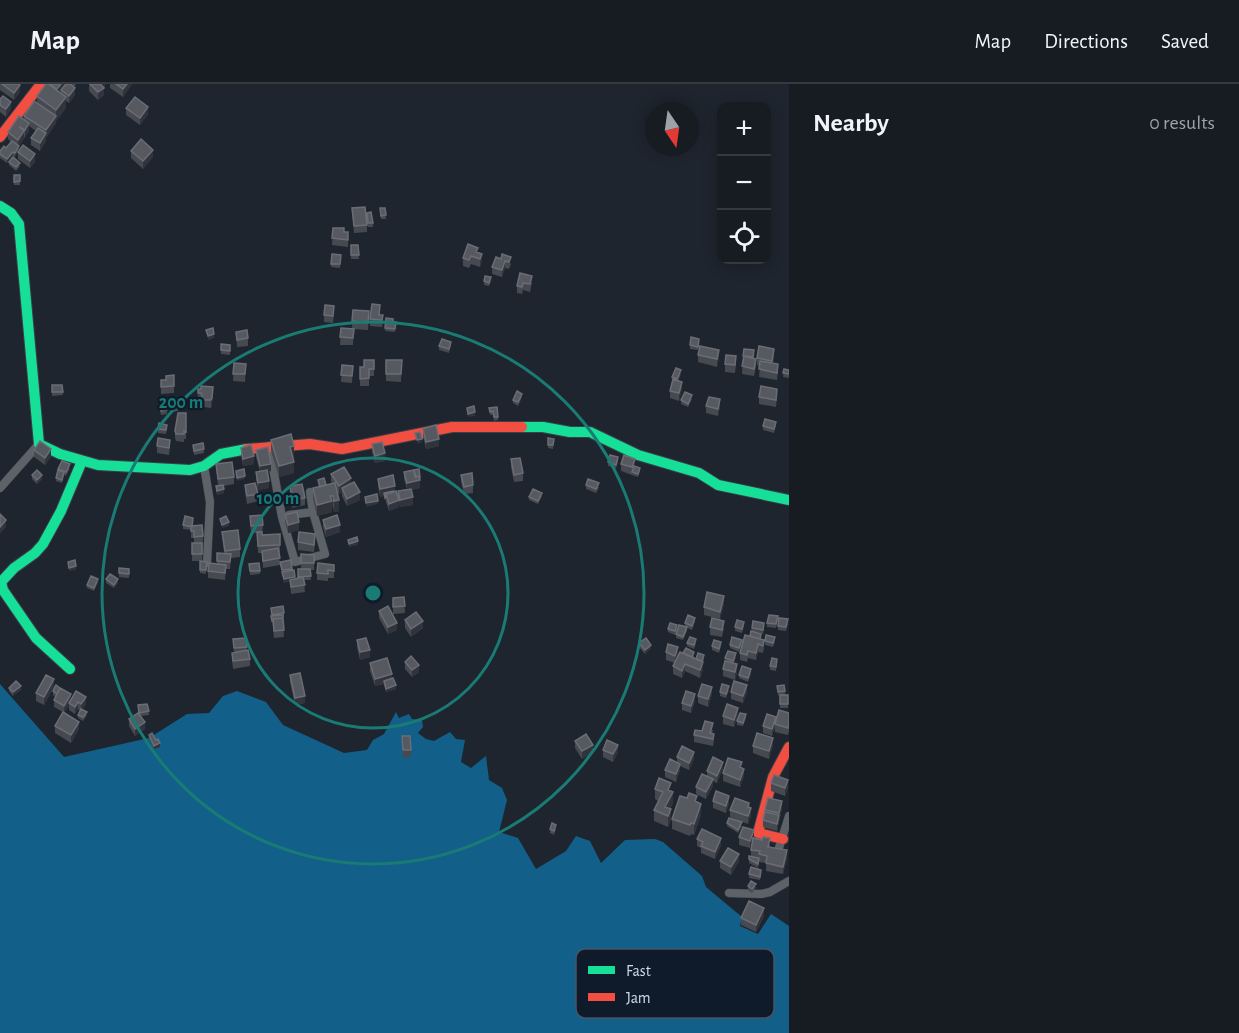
<!DOCTYPE html>
<meta charset="utf-8">
<style>
:root{--surface:#161c22;--page:#1f252a;--text:#f1f3f6;--muted:#9ea1a5;--line:#353a40}
body{margin:0;font-family:"Alegreya Sans",sans-serif;background:var(--page);color:var(--text)}
.controls{position:absolute;right:18px;top:18px;display:grid;overflow:hidden;border-radius:12px;box-shadow:0 3px 15px #0003}
.controls button{width:54px;height:54px;display:grid;place-items:center;padding:0;border:0;border-bottom:2px solid var(--line);background:var(--surface);color:var(--text);font:30px sans-serif}
.compass{position:absolute;left:645px;top:18px;width:54px;height:54px;border-radius:50%;background:var(--surface);box-shadow:0 3px 15px #0003;rotate:167deg}
.list{margin:0;padding:0;list-style:none}
h2{display:flex;justify-content:space-between;align-items:center;height:78px;margin:0;padding:0 24px;font-size:26px}
h2 small{font-size:20px;font-weight:400;color:var(--muted)}
.icon{flex:none;width:33px;height:33px;fill:none;stroke:currentColor;stroke-width:2;stroke-linecap:round;stroke-linejoin:round}
.map{position:relative;flex:none;width:789px;height:949px;overflow:hidden}
header{display:flex;align-items:center;gap:36px;box-sizing:border-box;height:84px;padding:0 30px;background:var(--surface);border-bottom:2px solid var(--line)}
header strong{font-size:28px}
nav{display:flex;gap:33px;margin-inline-start:auto;font-size:21px}
main{display:flex}
aside{flex:1;background:var(--surface)}
.map>svg:first-child{display:block}
</style>
<header>
<strong>Map</strong>
<nav><a>Map</a><a>Directions</a><a>Saved</a></nav>
</header>
<main>
<div class="map">
<svg width="789" height="949" viewBox="0 0 789 949">
<rect width="100%" height="100%" fill="#1e252e"/>
<path fill="#126089" d="M0,600L64,673L149,654L187,630L209,629L223,612L237,607L266,618L283,641L344,669L367,666L373,656L384,650L396,628L399,634L409,630L412,635L422,636L423,643L418,649L426,655L434,657L450,648L456,655L465,656L461,678L471,684L486,672L489,696L502,704L507,716L499,748L518,754L536,785L566,767L576,752L590,757L601,779L625,756L655,755L663,758L702,792L706,803L742,833L740,842L758,850L771,830L789,842V949H0Z"/>
<g fill="none" stroke-linecap="round" stroke-linejoin="round">
<defs>
<path id="street" d="M269,362L282,433L295,478L325,470L313,428L310,408
M204,382L210,418L207,479
M0,404L39,360
M289,431L313,428
M778,767L789,732
M729,809L761,810L770,808L789,797"/>
<path id="fast" d="M0,122L11,129L19,140L39,360L60,370L98,381L190,386L204,382L221,370L247,365
M522,343H543L570,348H590L638,371L699,389L718,401L789,416
M70,585L36,554L3,506L1,498L14,484L35,469L43,460L61,427L82,377"/>
<path id="jam" d="M0,53L41,0
M247,365L310,360L342,365L452,343H522
M783,755L758,749L773,693L789,663"/>
</defs>
<use href="#street" stroke="#3a4047" stroke-width="9"/>
<use href="#fast" stroke="#3a4047" stroke-width="12"/>
<use href="#jam" stroke="#3a4047" stroke-width="12"/>
<use href="#street" stroke="#5d6269" stroke-width="8"/>
<use href="#fast" stroke="#16e098" stroke-width="10"/>
<use href="#jam" stroke="#f24e42" stroke-width="10"/>
</g>
<path fill="#474950" d="M0,0H19L20,8L14,16L0,6Z
M46,0H76L74,3L75,11L69,19L66,17V24L56,37V39L46,54V57L40,67L31,61V54L36,47L29,42V47L19,62V66L15,73L13,72L7,79L0,74V67L6,64L11,58L8,55V48L24,36V32L37,19V12Z
M89,0H105V4L104,5V11L98,16L89,7Z
M110,0H132L123,13L110,4Z
M2,13L11,25L6,33L0,28V21Z
M126,24L148,30L140,41L126,31Z
M131,67L153,73L143,85L131,74Z
M18,68L35,78L30,84L18,75Z
M9,78L20,82L16,87L9,81Z
M14,91H20V101H14Z
M352,124L367,141V148L354,149Z
M380,124H385L386,135H381Z
M367,132L373,139V143H368Z
M333,144L344,148H348V163L332,161Z
M351,161H358L359,175H351Z
M478,168L482,177L480,183L471,180L469,184L463,182V174Z
M332,170L341,171L340,184L331,183Z
M502,170L511,180L509,185L505,184L502,193L492,190V183L501,175Z
M520,189L532,199L530,208L523,206L522,210L517,209V202Z
M484,197H491L489,202L484,201Z
M353,226L369,227L368,246L352,245Z
M334,230L333,239L324,238V231Z
M380,231H383L382,243L370,242V235Z
M386,234L393,238H396L395,248L385,247Z
M341,244L354,245L353,261H340Z
M236,248L248,254V262L237,263Z
M699,258L698,266L690,265V261Z
M221,260L230,261V271L221,270Z
M451,261L449,269L439,266V262Z
M754,266V274L756,282L754,292L742,290L743,272Z
M698,271L719,274L717,283L698,278Z
M774,272L773,279L778,287L777,296L759,293L760,282L757,281V274Z
M374,276V292H369V302H360V283H364Z
M386,276H402L401,298L386,297Z
M234,279L246,280L245,298L233,297Z
M725,280H736L735,289L725,288Z
M342,281L353,282L352,299L341,298Z
M784,285L789,286V294L783,293Z
M681,290L678,297L682,305L679,317L670,314V307L673,297L672,293Z
M174,291V309L161,310V296H166Z
M52,301H62L63,311L52,312Z
M213,303L212,321L211,324L203,323L201,316H198V305Z
M777,312L776,323L759,320V313Z
M522,313L518,322L513,319V316Z
M692,315L688,323L681,320V316Z
M171,317L178,323V327L172,328Z
M159,321L167,326V330L161,331Z
M706,322L720,323L718,332L706,329Z
M489,324L498,333V336L494,337L493,331H490Z
M186,329V355H184V358L176,357L175,354V347Z
M776,341L774,349L763,346V342Z
M167,344L166,350L158,349V345Z
M423,345L439,362L426,365L423,352Z
M548,354L554,355L553,365L548,364Z
M271,356L294,373H292L294,389L279,393L271,367Z
M203,359L204,369L194,371L193,361Z
M372,360L385,377L375,379L372,368Z
M157,362L170,363L169,371L157,369Z
M241,364L254,380L243,382L241,371Z
M34,366L51,373L45,381L34,373Z
M256,366L271,387L267,388L269,404L258,406L256,396V388H260L256,373Z
M511,375L523,389V397L514,398L511,383Z
M618,377L616,384L608,382V378Z
M216,380L234,393V400L224,402V409L217,411L216,406V402H218Z
M621,380L635,382L640,387L638,393L632,391V389V391L621,387Z
M70,384L66,392L64,391L62,399L56,397L58,385Z
M404,388L420,397V404L411,406L413,421L400,423L399,416V423L389,427L384,412L380,413L378,402V395L395,407L399,416L398,407L407,405L404,395Z
M331,390L351,400L360,416L347,422L342,412V408L339,410L336,405L339,427L334,428L333,423H332V428L317,432L313,415V404L319,403L318,396L326,401L333,400L331,398Z
M32,391L42,395L37,400L32,395Z
M461,391L473,401V409L464,410L461,398Z
M245,401L258,410V417L247,420L245,408Z
M586,401L599,403L596,409L586,405Z
M290,402L305,414V421L292,424L290,409Z
M542,412L538,420L529,416V413Z
M285,431L299,446L288,449L285,438Z
M250,432L263,441L262,451L280,450V468H279L280,481L263,484L262,469H258L257,449H251Z
M323,436L340,448L326,453L323,443Z
M193,437L192,442L203,452L202,477H192V459H194V454H191V446L183,445V441Z
M222,448L240,465V473L231,474L230,485H226L225,496L208,494V487L217,480V469H224Z
M298,458H315L314,468L298,466Z
M301,470L314,471V486H310L311,496H304L305,508L291,510L290,497L284,499L280,478L291,476L292,486L295,495L298,494V485H301Z
M200,477L207,478L206,490L200,489Z
M259,479L260,490L250,491L249,480Z
M334,481V494H328V497L317,496V489Z
M119,484L129,485V494L119,493Z
M106,495L118,499L114,504L106,499Z
M98,498L94,507L87,504V501Z
M404,513L405,529L393,530V514Z
M724,520L720,535L704,531V523Z
M271,524L284,529V533H283L284,553L274,554Z
M379,527L397,546L388,550L379,534Z
M405,536L423,544L411,553L405,544Z
M778,536L776,544L767,543V539Z
M695,537L692,546L687,544V547L683,556L676,554V550L685,543V539Z
M788,539L786,547L778,546V542Z
M744,542L742,549L735,547V543Z
M710,543L724,544L722,553L710,551Z
M764,543L763,550L756,548L761,555L764,564L763,569L758,568L756,576L748,574L747,578L740,576V569L750,552L752,544Z
M668,545H677L675,551L668,548Z
M246,554L247,567L250,575V582L233,585L232,576V569H234L233,555Z
M357,556L370,573L360,576L357,563Z
M765,557H775L773,563L765,561Z
M639,559L651,564L645,570L639,563Z
M687,559H696L694,565L687,562Z
M742,560L739,568L730,564V561Z
M712,562H721L719,569L712,566Z
M666,568L678,570L683,569L694,572L693,574L696,575H704L703,578V586L700,594L685,587L682,594L673,590V582L675,579L666,576Z
M736,573L734,579L737,588L735,596L723,592V585L725,574Z
M405,578L419,588L412,593L405,585Z
M777,578L776,587L770,586V582Z
M370,579L392,594L396,605L386,608L384,600L375,602L370,587Z
M751,589L748,598L739,594V591Z
M290,591L305,619L295,621L290,598Z
M777,602L785,607V611H788V624H780V611L778,612Z
M54,603L44,621L36,617V609Z
M9,604L21,606L13,612L9,607Z
M729,606L726,614L720,612V608Z
M53,607L71,616L86,620L82,625L87,631L83,637L78,634V631L80,627L78,625L75,630L69,626V621L64,629L79,645L71,659L55,649V642L63,628L54,623V616L55,613L53,611Z
M731,608H747L743,619L731,615Z
M712,610L708,623L698,619V612Z
M695,617L691,629L682,626V619Z
M138,621L149,627V631L141,632L145,645L135,652L129,642V635L139,629Z
M789,629V647L788,651L775,648V643L772,652L763,649V642L776,638Z
M738,631L734,643L723,640V632Z
M746,634L743,642L737,641V637Z
M713,646L712,650L714,657L713,662L694,658V651L702,647Z
M149,651L156,656L160,663L154,665L149,654Z
M402,652L411,666V673L403,674Z
M575,657L593,668L582,675L575,664Z
M773,661L769,675L753,669V662Z
M603,666L618,668L613,678L603,673Z
M677,673L694,675L689,686L680,682V687L676,698L665,693V686L677,679Z
M742,684L744,692L740,703L723,697V689Z
M723,685L717,699L713,697V702L706,715L696,710V703L707,692V687Z
M771,699L788,704L785,712L771,707Z
M655,705L671,707L673,719L670,725L671,736L668,743L654,737V726L658,717L655,715Z
M713,717L729,719L726,729L713,724Z
M697,718L701,731L694,751L691,750L690,752L672,745V735Z
M749,723L751,732L748,740L730,733V726Z
M782,724L777,747L763,743V736L765,726Z
M727,739L742,742L738,749L727,742Z
M550,745H556L554,751L550,749Z
M739,753L754,754L770,761V763L787,774L783,790L766,787V779L759,778V775L758,784L749,779V775L751,772V766L753,755L750,764L739,761Z
M697,755L721,761L715,775L701,769V764L697,762Z
M720,777H739L731,791L720,784Z
M761,789L760,796L749,794V790Z
M748,802L756,803L752,809L748,806Z
M764,832L756,848L741,841V834Z"/>
<path fill="#31343c" d="M61,0H66V1L57,12V5Z
M101,0H105V4L104,5V11L98,16V8Z
M127,0H132L123,13V5Z
M20,1V8L14,16V9Z
M75,4V11L69,19V12Z
M66,13V24L56,37V26Z
M11,18V25L6,33V25Z
M148,23V30L140,41V34Z
M56,32V39L46,54V57L40,67V59L46,50V46Z
M29,39V47L25,53V46Z
M24,47V55L18,63V56Z
M19,62V66L15,73V69Z
M153,66V73L143,85V77Z
M13,68V72L7,79V75Z
M35,70V78L30,84V77Z
M482,170V177L480,183V175Z
M505,177V184L502,193V186Z
M214,250V254L208,256V252Z
M719,266V274L717,283V275Z
M682,298V305L679,317V309Z
M213,303L212,321L211,324V316Z
M720,315V323L718,332V325Z
M475,328V332L468,333V330Z
M422,355V358L417,360V356Z
M439,355V362L426,365V358Z
M294,362V373L290,374V363Z
M51,365V373L45,381V374Z
M385,369V377L375,379V372Z
M254,372V380L243,382V375Z
M635,375V382L632,391V383Z
M294,378V389L279,393V382Z
M271,380V387L260,390V382Z
M42,391V395L37,400V396Z
M245,392V395L237,397V394Z
M420,393V404L407,407V399L416,394Z
M351,394V402L342,404V408L339,410V402Z
M269,397V404L258,406V399Z
M395,402V409H384V412L380,413V405Z
M224,405V409L217,411V407Z
M360,408V416L347,422V415Z
M330,412H333V423H332V428L317,432V421Z
M413,413V421L400,423V416Z
M339,416V427L334,428V417Z
M399,416V423L389,427V420Z
M378,417V420L366,423V419Z
M6,436V443L0,450V443Z
M229,438V442L222,444V441Z
M299,438V446L288,449V441Z
M340,441V448L326,453V445Z
M358,457V461L349,463V460Z
M76,482V486L69,487V484Z
M295,493V496L284,499V495Z
M118,495V499L114,504V501Z
M724,512V520L720,535V528Z
M423,537V544L411,553V545Z
M397,539V546L388,550V543Z
M758,560V568L756,576V569Z
M651,561V564L645,570V566Z
M678,563V570L675,579V572Z
M370,566V573L360,576V568Z
M704,571L702,581L703,578V586L700,594V586Z
M685,580V587L682,594V587Z
M737,580V588L735,596V588Z
M419,581V588L412,593V586Z
M392,590V597H384V600L375,602V595Z
M54,595V603L44,621V613Z
M396,601V605L386,608V605Z
M747,601V608L743,619V612Z
M21,602V606L13,612V608Z
M712,603V610L708,623V615Z
M71,610V618L69,619V621L64,629V622Z
M695,610V617L691,629V622Z
M305,612V619L295,621V614Z
M86,613V620L81,627V620Z
M78,618V625L75,630V623Z
M738,624V631L734,643V636Z
M776,633V641L775,640L772,652V645Z
M79,638V645L71,659V651Z
M145,638V645L135,652V645Z
M773,654V661L769,675V667Z
M160,659V663L154,665V662Z
M593,661V668L582,675V667Z
M618,661V668L613,678V670Z
M694,668V675L689,686V679Z
M723,678V685L717,699V692Z
M680,680V687L676,698V690Z
M744,685V692L740,703V696Z
M713,695V702L706,715V708Z
M788,696V704L785,712V704Z
M673,708V719L667,731L665,723Z
M729,712V719L726,729V722Z
M782,717V724L777,747V740Z
M701,720V731L694,751V740Z
M751,724V732L748,740V732Z
M671,725V736L668,743V732Z
M754,746V753L750,764V757Z
M721,754V761L715,775V768Z
M787,766V774L783,790V783Z
M739,770V777L731,791V783Z
M764,824V832L756,848V841Z"/>
<path fill="#565960" stroke="#6a6d75" stroke-width="1.5" d="M2,0H19L20,1L14,9Z
M46,0H48L66,13L56,26L37,12Z
M50,0H61L57,5Z
M66,0H70L75,4L69,12L61,6Z
M90,0H101V1L104,4L98,8Z
M116,0H127L123,5Z
M3,12L11,18L6,25L0,21V15Z
M135,13L148,23L140,34L126,24Z
M34,17L56,32L46,46L24,32Z
M19,32L29,39L25,46L19,43L24,47L18,56L8,48Z
M38,44L46,49L40,59L31,54Z
M141,55L153,66L143,77L131,67Z
M12,57L19,62L15,69L13,68L7,75L0,70V67L4,62L6,64Z
M23,61L35,70L30,77L18,68Z
M13,73L20,79L16,83L9,78Z
M14,91H20V97L14,98Z
M365,123L367,141L354,142L352,124Z
M380,124H385L386,131L381,132Z
M371,128L373,139H368L367,129Z
M333,144H344V148H348V156L332,154Z
M468,160L478,164L476,168L482,170L480,175L471,172L469,176L463,174Z
M351,161H358L359,171H351Z
M332,170L341,171L340,180H331Z
M502,170L511,173L509,178L505,177L502,186L492,183L496,173L501,175Z
M520,189L532,192L530,200L523,199L522,203L517,202Z
M485,192L491,193L489,199L484,197Z
M372,220L380,221L379,231H383L382,236L370,235Z
M325,221L334,222L333,232L324,231Z
M353,226L369,227L368,239L352,237Z
M386,234L393,235V238H396L395,245L385,244Z
M213,244L214,250L208,252L206,246Z
M341,244L354,245L353,254L340,253Z
M247,246L248,254L237,256L236,248Z
M691,253L699,255L698,263L690,261Z
M442,255L451,258L449,265L439,262Z
M221,260L230,261V267L221,266Z
M700,262L719,266L717,275L698,271Z
M759,262L774,265L772,277L757,274Z
M744,265L754,266L753,273L743,272Z
M726,271L736,272L735,281L725,280Z
M744,272L756,275L754,285L742,282Z
M364,276H374V285H369V294L360,295V283H364Z
M386,276H402L401,290H386Z
M760,277L778,280L777,289L759,285Z
M234,279L246,280L245,290H233Z
M342,281L353,282L352,292L341,291Z
M676,284L681,286L677,295L672,293Z
M784,285L789,286V290L783,289Z
M174,291V302L161,303V296H166V292Z
M673,295L682,298L679,309L670,307Z
M52,301H62L63,308H52Z
M201,302L213,303L212,314L211,316H203L201,309H198V305H201Z
M761,302L777,305L776,316L759,313Z
M517,307L522,310L518,318L513,316Z
M685,308L692,311L688,320L681,316Z
M709,313L720,315L718,325L706,322Z
M176,316L178,323L172,325L171,317Z
M166,320L167,326L161,327L159,321Z
M474,322L475,328L468,330L467,324Z
M497,323L498,333H494L493,327L490,328L489,324Z
M178,329H186V348L184,347V350H176L175,347Z
M765,335L776,338L774,345L763,342Z
M159,339L167,341L166,346L158,345Z
M436,341L439,355L426,358L423,345Z
M420,348L422,355L417,356L415,349Z
M291,350L294,362L290,363L294,378L279,382L271,356Z
M158,354L170,356L169,364L157,362Z
M548,354L554,355L553,361H548Z
M40,357L51,365L45,374L34,366Z
M382,358L385,369L375,372L372,360Z
M203,359L204,365L194,367L193,361Z
M251,361L254,372L243,375L241,364Z
M268,363L271,380L260,382L256,366Z
M610,371L618,373L616,381L608,378Z
M624,371L635,375L632,383L621,380Z
M520,374L523,389L514,391L511,375Z
M62,377L70,380L66,388L58,385Z
M232,378L234,393L218,395L216,380Z
M634,382L640,384L638,390L632,388Z
M344,383L351,394L339,402L331,390Z
M244,385L245,392L237,394L236,387Z
M419,385L420,393H419V392L416,393L414,386Z
M37,386L42,391L37,396L32,391Z
M58,386L64,388L62,396L56,394Z
M267,386L269,397L258,399L256,388Z
M414,386L415,393L419,392L420,396L407,399L404,388Z
M472,389L473,401L464,403L461,391Z
M393,391L395,402L380,405L378,395Z
M324,394L326,401L320,403L318,396Z
M588,395L599,399L596,405L586,401Z
M354,398L360,408L347,415L342,404Z
M255,399L258,410L247,412L245,401Z
M335,399L339,416L334,417L333,412H330L332,417L317,421L313,404Z
M302,400L305,414L292,416L290,402Z
M223,401L224,405L217,407L216,402Z
M411,405L413,413L400,416L398,407Z
M533,405L542,409L538,417L529,413Z
M393,407L394,408L386,410V413L385,414L384,409Z
M396,407L399,416L389,420L386,410Z
M377,410L378,417L366,419L365,413Z
M297,428L299,438L288,441L285,431Z
M0,430L6,436L0,443Z
M262,431L263,441L251,442L250,432Z
M337,431L340,441L326,445L323,436Z
M185,432L193,434L192,443L183,441Z
M226,432L229,438L222,441L220,435Z
M202,441L203,452L194,453V447H191V442Z
M238,446L240,465L225,467L222,448Z
M257,448H262V451L280,450V461L258,462Z
M299,448L315,450L314,461L298,458Z
M357,453L358,457L349,460L348,456Z
M192,459H202V470H192Z
M278,464L280,474L263,477L262,467Z
M217,469L231,470L230,478L217,477Z
M301,470L314,471V479H301Z
M75,476L76,482L69,484L68,478Z
M291,476L292,485L282,486L280,478Z
M200,477L207,478L206,486H200Z
M209,479L226,481L225,489L208,487Z
M259,479L260,487H250L249,480Z
M318,479L334,481V487L328,486V490L317,489Z
M119,484L129,485V490L119,489Z
M298,485H310L311,492L298,493Z
M294,486L295,493L284,495L282,488Z
M110,490L118,495L114,501L106,495Z
M91,492L98,495L94,504L87,501Z
M303,493L305,501L291,503L290,496Z
M707,508L724,512L720,528L704,523Z
M404,513L405,522L393,523V514Z
M283,522L284,529L272,531L271,524Z
M388,522L397,539L388,543L379,527Z
M416,528L423,537L411,545L405,536Z
M283,531V536V534L273,535V537H272L271,532Z
M688,531L695,534L692,542L685,539Z
M769,531L778,532L776,540L767,539Z
M283,534L284,546L274,547L273,535Z
M712,534L724,537L722,546L710,543Z
M779,534L788,535L786,543L778,542Z
M737,536L744,538L742,545L735,543Z
M753,537L764,539L763,546L752,544Z
M670,539L677,541L675,547L668,545Z
M679,541L687,543L683,553L676,550Z
M751,547L761,550L760,555L750,552Z
M745,551L764,556L763,562L758,560L756,569L748,567L747,571L740,569Z
M766,551L775,553L773,559L765,557Z
M690,553L696,555L694,561L687,559Z
M732,553L742,556L739,564L730,561Z
M246,554L247,563L234,564L233,555Z
M366,554L370,566L360,568L357,556Z
M646,554L651,561L645,566L639,559Z
M714,556L721,558L719,565L712,562Z
M668,560L678,563L675,572L666,568Z
M686,564L694,568L692,573L683,569Z
M248,566L250,575L233,577L232,569Z
M728,567L736,569L733,577L725,574Z
M680,568L703,578L700,586L685,580L682,587L673,582Z
M698,569L704,571L702,577L696,575Z
M411,572L419,581L412,586L405,578Z
M387,574L392,590L375,595L370,579Z
M772,574L777,575L776,583L770,582Z
M725,577L737,580L735,588L723,585Z
M742,582L751,585L748,594L739,591Z
M300,589L305,612L295,614L290,591Z
M46,591L54,595L44,613L36,609Z
M393,594L396,601L386,605L384,597Z
M16,597L21,602L13,608L9,604Z
M734,597L747,601L743,612L731,608Z
M702,600L712,603L708,615L698,612Z
M722,600L729,602L726,610L720,608Z
M56,601L60,604L57,610L53,607Z
M784,601L785,607L778,608L777,602Z
M60,604L71,610L64,622L54,616Z
M76,607L86,613L81,620L78,618L75,623L69,619Z
M686,607L695,610L691,622L682,619Z
M780,611H788V620H780Z
M147,620L149,627L139,629L138,621Z
M727,620L738,624L734,636L723,632Z
M81,625L87,628L83,633L78,631Z
M779,626L789,629V640L788,644L775,640Z
M63,628L79,638L71,651L55,642Z
M138,629L145,638L135,645L129,635Z
M740,629L746,630L743,639L737,637Z
M767,630L776,633L772,645L763,642Z
M705,637L713,639L710,649L714,650L713,655L694,651L695,646L702,647Z
M152,649L156,656L158,655L160,659L154,662L149,651Z
M757,649L773,654L769,667L753,662Z
M586,650L593,661L582,667L575,657Z
M402,652H410L411,666H403Z
M607,656L618,661L613,670L603,666Z
M682,662L694,668L689,679L677,673Z
M713,673L723,678L717,692L707,687Z
M728,674L742,678L740,683L744,685L740,696L723,689Z
M670,675L680,680L676,690L665,686Z
M702,690L713,695L706,708L696,703Z
M774,691L788,696L785,704L771,699Z
M659,694L671,699L668,706L673,708L665,723L671,725L668,732L654,726L663,708L655,705Z
M716,707L729,712L726,722L713,717Z
M689,709L697,712L695,717L701,720L694,740L691,739L690,741L672,735L680,712L687,714Z
M735,714L749,719L748,723L751,724L748,732L730,726Z
M768,714L782,717L779,729L765,726Z
M765,728L779,731L777,740L763,736Z
M729,734L742,738L738,746L727,739Z
M552,739L556,741L554,747L550,745Z
M743,743L754,746L750,757L739,753Z
M702,745L721,754L715,768L701,762L703,758L697,755Z
M763,753L770,754L768,763L787,766L783,783L766,779L767,772L759,770L760,767L751,766L753,754L762,756Z
M728,764L739,770L731,783L720,777Z
M749,772L759,774L758,780L749,775Z
M751,783L761,786L760,793L749,790Z
M751,797L756,800L752,805L748,802Z
M749,817L764,824L756,841L741,834Z"/>
<g fill="none" stroke="#197b74" stroke-width="3">
<circle cx="373" cy="509" r="135"/>
<circle cx="373" cy="509" r="271"/>
</g>
<rect x="576" y="865" width="198" height="69" rx="9" fill="#0f1b2a" stroke="#4a5462" stroke-width="1.5"/>
<rect x="588" y="882" width="27" height="8" fill="#16e098"/>
<rect x="588" y="909" width="27" height="8" fill="#f24e42"/>
<g font-size="16" fill="#d2dae5">
<text x="626" y="892">Fast</text>
<text x="626" y="919">Jam</text>
</g>
<circle cx="373" cy="509" r="9" fill="#197b74" stroke="#0f1b2a" stroke-width="3"/>
<g font-size="18" text-anchor="middle" font-weight="bold" fill="#197b74" stroke="#0f1b2a" stroke-width="4.5" stroke-linejoin="round" paint-order="stroke">
<text x="181" y="324">200 m</text>
<text x="278" y="420">100 m</text>
</g>
</svg>
<div class="controls">
<button>+</button>
<button>−</button>
<button><svg class="icon" aria-label="locate" viewBox="0 0 24 24"><circle cx="12" cy="12" r="6"/><path d="M12 2v4M12 18v4M2 12h4M18 12h4"/></svg></button>
</div>
<svg class="compass" viewBox="-18 -18 36 36"><path d="M0-13l5 13h-10z" fill="#e53935"/><path d="M0 13l5-13h-10z" fill="#9ea1a5"/></svg>
</div>
<aside>
<h2>Nearby<small>0 results</small></h2>
<ul class="list">
</ul>
</aside>
</main>
